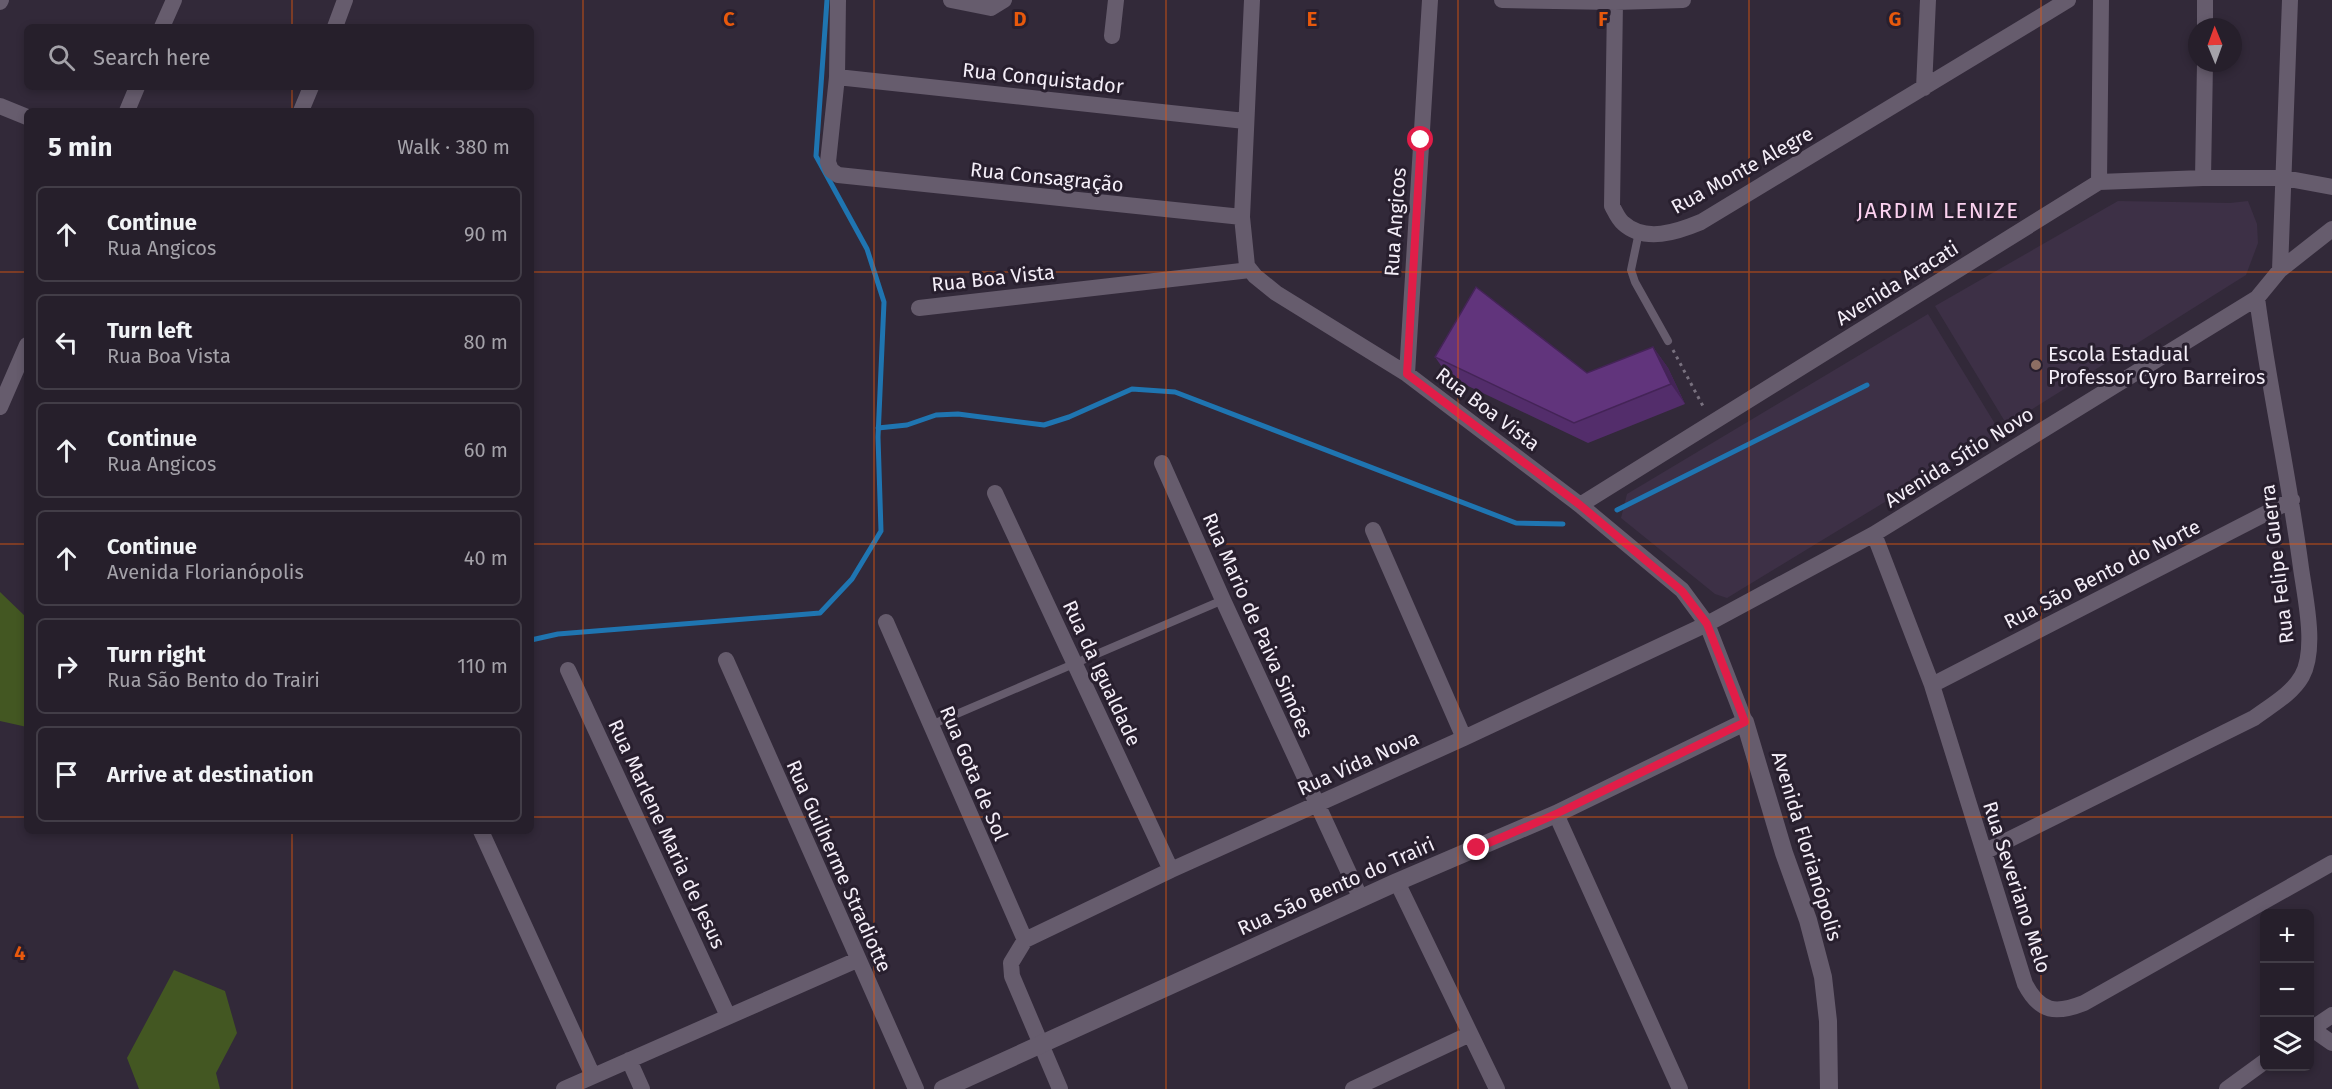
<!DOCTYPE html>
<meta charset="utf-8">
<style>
:root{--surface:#261f2b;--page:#322c37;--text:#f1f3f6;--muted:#a4a2a9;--line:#423d47}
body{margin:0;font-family:"Fira Sans",sans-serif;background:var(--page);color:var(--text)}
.controls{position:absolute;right:18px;bottom:18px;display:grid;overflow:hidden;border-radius:9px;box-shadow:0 3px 9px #0003}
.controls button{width:54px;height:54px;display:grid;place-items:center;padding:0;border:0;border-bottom:2px solid var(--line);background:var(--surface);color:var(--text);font:30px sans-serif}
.compass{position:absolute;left:2188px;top:18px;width:54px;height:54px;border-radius:50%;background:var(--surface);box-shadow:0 3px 9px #0003;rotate:359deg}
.stop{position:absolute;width:18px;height:18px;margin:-14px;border:4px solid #e11d48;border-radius:50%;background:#fff}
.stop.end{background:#e11d48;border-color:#fff;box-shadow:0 2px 6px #0008}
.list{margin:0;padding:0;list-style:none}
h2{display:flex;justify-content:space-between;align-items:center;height:78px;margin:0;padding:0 24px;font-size:26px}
h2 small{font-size:20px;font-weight:400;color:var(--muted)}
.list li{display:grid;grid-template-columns:39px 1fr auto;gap:18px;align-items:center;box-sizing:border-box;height:96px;margin:0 12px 12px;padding:0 12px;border:2px solid var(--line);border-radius:9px}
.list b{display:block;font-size:22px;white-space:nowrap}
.list p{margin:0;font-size:20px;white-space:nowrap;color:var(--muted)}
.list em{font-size:20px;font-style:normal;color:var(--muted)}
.icon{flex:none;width:33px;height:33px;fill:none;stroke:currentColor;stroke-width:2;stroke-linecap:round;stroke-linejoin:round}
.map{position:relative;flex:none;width:2332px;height:1089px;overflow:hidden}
.search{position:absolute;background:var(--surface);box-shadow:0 3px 9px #0003;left:24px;top:24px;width:510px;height:66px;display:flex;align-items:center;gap:15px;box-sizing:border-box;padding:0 21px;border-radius:9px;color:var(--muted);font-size:22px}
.panel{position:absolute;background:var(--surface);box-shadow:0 3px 9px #0003;left:24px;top:108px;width:510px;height:726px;border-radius:9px}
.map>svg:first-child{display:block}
</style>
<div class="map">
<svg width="2332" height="1089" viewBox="0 0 2332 1089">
<rect width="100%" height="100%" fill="#322939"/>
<path fill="#3d3046" d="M2118,201L2230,203L2248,201L2257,224L2258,243L2246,275L2007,425L1935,306Z
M1928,314L2000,432L1727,598L1715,594L1621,518L1627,494Z"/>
<path fill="#435722" d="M0,592L27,618V727L0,721Z
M174,970L225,991L237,1033L216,1073L220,1089H139L127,1058Z"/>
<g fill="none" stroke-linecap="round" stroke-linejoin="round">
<path stroke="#1f75b1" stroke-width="5" d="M878,428L907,425L936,415L958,414L1044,425L1069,417L1132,389L1175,392L1516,523L1563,524
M1617,510L1867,385
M531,640L558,634L820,613L852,579L881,531L878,437L884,302L867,249L816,156L827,0"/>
<path stroke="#79717f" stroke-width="3" stroke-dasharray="3 4.5" stroke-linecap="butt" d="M1673,350L1704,408"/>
<path stroke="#665c6d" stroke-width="8" d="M1639,232L1631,270L1635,282L1668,341
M931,725L1223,600"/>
<path stroke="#665c6d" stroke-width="16" d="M838,0L837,77L828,162L831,170L838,175L1242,217
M951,0L991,8L1004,0
M1252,0L1242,217L1247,266L1255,276L1276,293L1407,374L1580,505L1682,590L1707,624L1745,722
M1502,0L1615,2L1683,0
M0,2L1,0
M1615,2L1612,206C1615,211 1618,219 1623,223C1645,243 1677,232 1701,222L2068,0
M162,27L174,0
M335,27L345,0
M2205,27V0
M1112,36L1116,0
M837,77L1245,121
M1924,88L1928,0
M0,106L27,117
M127,111L137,87
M301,111L311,87
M2203,178L2205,63
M2099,182L2101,0
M2280,270L2290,0
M919,308L1250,270
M1407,374L1430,0
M0,407L27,345
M1162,463L1223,600L1361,899
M995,493L1171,870
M1580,505L2099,182L2203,178H2284L2332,187
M1373,530L1464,738
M1874,534L1932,685L2025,984C2040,1013 2056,1014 2084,1003L2332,863
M886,622L1025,940
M726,660L916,1089
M568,670L728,1016
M1932,685L2292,500
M1556,814L1680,1089
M481,831L593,1076
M1984,852L2254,718C2270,706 2292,694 2302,676C2317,649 2305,597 2301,568C2289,477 2269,388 2257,298
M1397,882L1497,1089
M1025,940L1171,870L1464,738L1707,624L1874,534L2257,298L2280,270L2332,229
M1025,940L1011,963L1012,976L1060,1089
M2312,1029L2332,1043
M2310,1030L2332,1015
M629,1060L642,1089
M564,1089L857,960
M1353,1089L1470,1034
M2227,1089L2264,1062"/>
<path stroke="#665c6d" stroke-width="18" d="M943,1089L1397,882L1556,814L1745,722L1784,853L1808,920L1823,977L1828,1021L1829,1089"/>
</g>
<path fill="#532d6b" d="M1653,347L1668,368L1685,404L1588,443L1449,377L1435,357L1587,373Z"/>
<path fill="#442457" d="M1653,347L1668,368L1685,404L1671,384Z"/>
<path fill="#61347c" stroke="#442457" stroke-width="1.5" d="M1476,287L1587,373L1653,347L1671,384L1574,423L1435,357Z"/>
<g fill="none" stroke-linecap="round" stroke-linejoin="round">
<path stroke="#e11d48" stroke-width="8" d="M1421,140L1407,374L1580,505L1682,591L1707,624L1745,722L1556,814L1477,848"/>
</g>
<path fill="none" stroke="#e8590c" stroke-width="1.5" stroke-opacity="0.55" d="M292,0V27M583,0V1089M874,0V1089M1166,0V1089M1458,0V1089M1749,0V1089M2041,0V1089M292,87V111M0,272H27M531,272H2332M0,544H27M531,544H2332M0,817H27M531,817H2332M292,831V1089"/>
<circle fill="#8d6e63" stroke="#281f2e" stroke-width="2" cx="2036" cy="365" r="6"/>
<g text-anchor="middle" stroke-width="6" stroke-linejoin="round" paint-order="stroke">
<g font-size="20" fill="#f4eef8" stroke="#281f2e">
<text transform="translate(1043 78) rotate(6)" y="7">Rua Conquistador</text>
<text transform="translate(1742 170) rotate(-29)" y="7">Rua Monte Alegre</text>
<text transform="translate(1047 177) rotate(6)" y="7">Rua Consagração</text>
<text transform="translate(1395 222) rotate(-86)" y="7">Rua Angicos</text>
<text transform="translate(993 278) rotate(-6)" y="7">Rua Boa Vista</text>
<text transform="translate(1897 283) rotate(-32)" y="7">Avenida Aracati</text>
<text transform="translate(1488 409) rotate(37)" y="7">Rua Boa Vista</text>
<text transform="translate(1959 457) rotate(-32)" y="7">Avenida Sítio Novo</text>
<text transform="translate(2277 564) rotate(-97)" y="7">Rua Felipe Guerra</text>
<text transform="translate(2102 574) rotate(-27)" y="7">Rua São Bento do Norte</text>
<text transform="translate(1258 625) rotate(66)" y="7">Rua Mario de Paiva Simões</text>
<text transform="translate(1102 673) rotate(65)" y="7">Rua da Igualdade</text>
<text transform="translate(1358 763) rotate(-24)" y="7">Rua Vida Nova</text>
<text transform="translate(974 773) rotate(67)" y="7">Rua Gota de Sol</text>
<text transform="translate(667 834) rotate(65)" y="7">Rua Marlene Maria de Jesus</text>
<text transform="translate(1807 846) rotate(73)" y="7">Avenida Florianópolis</text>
<text transform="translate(839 866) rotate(66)" y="7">Rua Guilherme Stradiotte</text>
<text transform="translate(1336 886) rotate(-24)" y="7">Rua São Bento do Trairi</text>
<text transform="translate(2017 887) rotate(72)" y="7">Rua Severiano Melo</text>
</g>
<g font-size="20" fill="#f4eef8" stroke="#281f2e" text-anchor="start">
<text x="2048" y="361">Escola Estadual<tspan x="2048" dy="23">Professor Cyro Barreiros</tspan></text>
</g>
<g font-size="22" letter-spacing="1.5" fill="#fbd1ef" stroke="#281f2e">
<text x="1938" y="218">JARDIM LENIZE</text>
</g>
</g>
<g font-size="20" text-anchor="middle" font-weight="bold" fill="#e8590c" stroke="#281f2e" stroke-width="6" stroke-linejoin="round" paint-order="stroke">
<text x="729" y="26">C</text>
<text x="1020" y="26">D</text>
<text x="1312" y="26">E</text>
<text x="1603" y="26">F</text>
<text x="1895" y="26">G</text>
<text x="20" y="960">4</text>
</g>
</svg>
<div class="controls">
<button>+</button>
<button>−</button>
<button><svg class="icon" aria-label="layers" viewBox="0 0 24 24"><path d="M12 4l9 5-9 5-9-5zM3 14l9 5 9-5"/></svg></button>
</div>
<svg class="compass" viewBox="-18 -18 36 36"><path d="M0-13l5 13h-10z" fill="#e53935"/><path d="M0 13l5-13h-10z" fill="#a4a2a9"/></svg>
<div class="stop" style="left:1421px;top:140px"></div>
<div class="stop end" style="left:1477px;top:848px"></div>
<div class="search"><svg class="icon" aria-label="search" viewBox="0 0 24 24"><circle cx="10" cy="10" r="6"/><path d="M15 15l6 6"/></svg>Search here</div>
<section class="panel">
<h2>5 min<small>Walk · 380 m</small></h2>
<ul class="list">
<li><svg class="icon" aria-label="ahead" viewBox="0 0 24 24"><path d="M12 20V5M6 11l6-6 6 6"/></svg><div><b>Continue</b><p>Rua Angicos</p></div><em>90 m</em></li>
<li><svg class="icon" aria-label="left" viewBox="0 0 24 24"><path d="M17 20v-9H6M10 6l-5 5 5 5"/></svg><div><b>Turn left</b><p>Rua Boa Vista</p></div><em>80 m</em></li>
<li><svg class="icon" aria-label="ahead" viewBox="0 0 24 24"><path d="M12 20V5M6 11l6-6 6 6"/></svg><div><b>Continue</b><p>Rua Angicos</p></div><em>60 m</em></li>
<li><svg class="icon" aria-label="ahead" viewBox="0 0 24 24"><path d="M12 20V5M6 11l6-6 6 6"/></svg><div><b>Continue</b><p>Avenida Florianópolis</p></div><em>40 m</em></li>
<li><svg class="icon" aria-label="right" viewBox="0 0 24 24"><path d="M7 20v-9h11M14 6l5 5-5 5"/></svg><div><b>Turn right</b><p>Rua São Bento do Trairi</p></div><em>110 m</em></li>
<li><svg class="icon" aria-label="arrive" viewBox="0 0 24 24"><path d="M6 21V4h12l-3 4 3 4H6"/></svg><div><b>Arrive at destination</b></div></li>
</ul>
</section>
</div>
